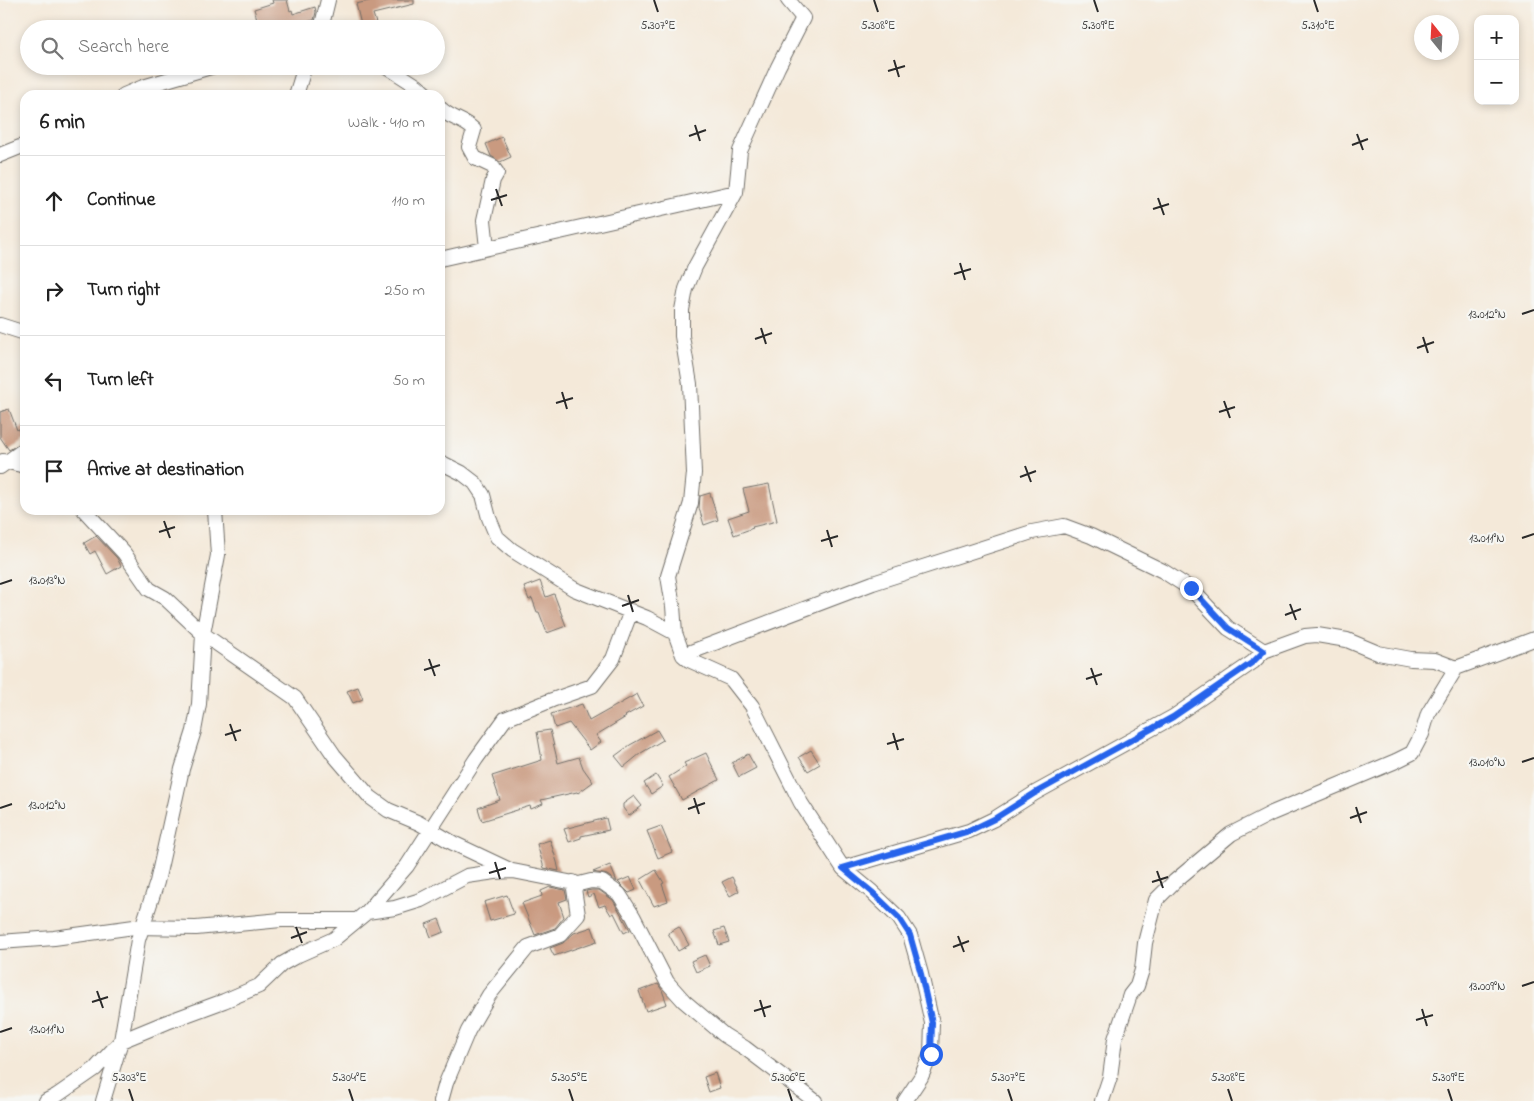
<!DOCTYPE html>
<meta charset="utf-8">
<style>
:root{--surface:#fff;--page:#f2f2f2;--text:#222;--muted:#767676;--line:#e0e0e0}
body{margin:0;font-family:"Indie Flower",sans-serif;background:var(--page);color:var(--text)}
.controls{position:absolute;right:15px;top:15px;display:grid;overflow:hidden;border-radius:10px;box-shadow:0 2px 8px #0003}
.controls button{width:45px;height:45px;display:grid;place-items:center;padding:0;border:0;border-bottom:1px solid var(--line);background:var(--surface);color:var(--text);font:25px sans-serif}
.compass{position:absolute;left:1414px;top:15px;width:45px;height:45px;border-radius:50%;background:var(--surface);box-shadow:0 2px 8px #0003;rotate:342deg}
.stop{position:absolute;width:15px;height:15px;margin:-11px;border:4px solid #2563eb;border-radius:50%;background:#fff}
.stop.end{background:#2563eb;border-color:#fff;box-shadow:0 1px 5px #0008}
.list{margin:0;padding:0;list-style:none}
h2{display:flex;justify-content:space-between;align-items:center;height:65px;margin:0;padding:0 20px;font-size:21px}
h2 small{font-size:16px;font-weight:400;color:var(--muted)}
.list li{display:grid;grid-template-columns:32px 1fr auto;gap:15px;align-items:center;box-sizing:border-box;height:90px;padding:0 20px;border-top:1px solid var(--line)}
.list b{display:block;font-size:19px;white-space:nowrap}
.list em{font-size:16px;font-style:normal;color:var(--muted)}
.icon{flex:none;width:28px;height:28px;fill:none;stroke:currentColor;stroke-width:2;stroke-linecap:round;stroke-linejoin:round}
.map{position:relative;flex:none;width:1534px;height:1101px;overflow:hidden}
.search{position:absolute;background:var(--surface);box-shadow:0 2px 8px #0003;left:20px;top:20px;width:425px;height:55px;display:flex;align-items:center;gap:12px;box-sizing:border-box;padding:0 18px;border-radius:28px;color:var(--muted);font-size:19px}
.panel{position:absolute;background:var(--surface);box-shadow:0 2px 8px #0003;left:20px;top:90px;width:425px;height:425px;border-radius:15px}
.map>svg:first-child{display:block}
</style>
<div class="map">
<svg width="1534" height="1101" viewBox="0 0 1534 1101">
<rect width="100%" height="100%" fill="#f6f6f2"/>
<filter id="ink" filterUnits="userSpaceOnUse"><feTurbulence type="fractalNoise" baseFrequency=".02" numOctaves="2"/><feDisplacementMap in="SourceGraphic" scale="10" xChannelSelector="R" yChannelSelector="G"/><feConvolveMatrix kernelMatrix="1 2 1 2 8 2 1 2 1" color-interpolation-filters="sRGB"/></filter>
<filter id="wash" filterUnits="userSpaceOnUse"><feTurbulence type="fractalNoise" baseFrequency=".0096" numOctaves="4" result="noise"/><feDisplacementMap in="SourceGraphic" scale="20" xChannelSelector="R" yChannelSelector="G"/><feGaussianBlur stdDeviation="1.12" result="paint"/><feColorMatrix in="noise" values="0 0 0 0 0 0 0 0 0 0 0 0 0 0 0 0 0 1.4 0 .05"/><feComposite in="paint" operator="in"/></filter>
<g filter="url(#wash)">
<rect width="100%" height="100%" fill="#f4e9d9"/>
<g id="blocks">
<path fill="#c99a80" d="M272,0H287L290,11L292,10L293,14L315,7L316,12L314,20L296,25L298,29H260L254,9L273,3Z
M373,0H414V4L373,14L378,29H362L356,4Z
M502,137L511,157L500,162L491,156L486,144Z
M9,409L17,430L25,426V440L9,450L0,437V412Z
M769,484L777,521L752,527L753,528L734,535L728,518L749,511L743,489Z
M710,493L718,520L704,525L699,508L700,496Z
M96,536L117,558L121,566L107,574L95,551L90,554L84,543Z
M540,581L546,597L554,594L566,626L547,633L539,612H537L532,598L529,600L524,587Z
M358,687L363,699L353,703L347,691Z
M637,694L643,706L625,716L626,717L596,735L601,742L590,750L569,723L555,728L551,714L582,704L589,721Z
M550,730L558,763L579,757L583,768L593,782L578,793L577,792L541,800L543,804L531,809L530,806L482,821L478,808L500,800L492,776L542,760L537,732Z
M657,730L663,740L641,753L624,767L615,756L630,745Z
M811,750L820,764L808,771L799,757Z
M706,753L719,780L682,800L669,777L686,766L684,763Z
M748,754L756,768L739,777L732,763Z
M656,775L663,786L651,794L644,783Z
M634,796L642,806L629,816L623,808V804Z
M606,818L609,830L581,836V838L569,842L564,829Z
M661,826L672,852L658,858L647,831Z
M550,840L557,862L559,871L544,868L537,844Z
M610,865L617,882L607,875L593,872Z
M656,870L664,883L662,884L668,901L654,906L640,880Z
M630,877L636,890L629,893L618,882Z
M732,877L739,891L730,896L722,882Z
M550,887L565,890L567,899L559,902L564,917L555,928L535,935L522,903L542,896L541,891Z
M592,890H599L613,900L630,930L624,933L614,913L611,915L605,905L599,907L594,894L588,897L586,891Z
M507,895L514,914L490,921L484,902Z
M439,919L444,932L431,937L426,924Z
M592,927L597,941L554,956L550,948L563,943L574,933Z
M679,927L689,945L678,951L668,933Z
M724,928L729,942L719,945L714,931Z
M705,955L710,966L696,972L691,961Z
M658,984L662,990L667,1004L646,1011L639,991Z
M715,1073L720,1088L709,1092L704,1077Z"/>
</g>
</g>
<g filter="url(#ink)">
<use href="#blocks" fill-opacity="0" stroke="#716e68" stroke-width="1"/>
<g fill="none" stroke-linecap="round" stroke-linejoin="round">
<defs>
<path id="minor" d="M788,0L803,18L778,67L740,151L736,192L695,267L686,289L682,310V336L690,384L694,473L691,503L668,576L673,606L675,633L683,655L689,660L731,679L752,706L801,803L843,868L872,892L899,918L910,935L921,974L932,1023L931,1054L921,1077L905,1101
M321,29L328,0
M386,66L417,86L427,95
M124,95L143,87L214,66
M296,95L305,66
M440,108C450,119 464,119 474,130L469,147L475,158L492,166L497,173L493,180L484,220L487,248
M0,155L25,145
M440,259L736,192
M0,325L25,333
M3,461L21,465L25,467
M440,462L462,473L475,483L483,495L489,518L497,537L512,550L574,589L647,618L675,633
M0,467L25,449
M84,510L124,553L149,589L165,598L203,634L295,698L334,755L370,797L388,810L419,823L453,843L510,870
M683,655L873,583L1032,532L1064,526L1091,536L1163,571L1191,589L1228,628L1264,651
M843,868L969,831L994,819L1035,793L1173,717L1253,662L1264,651L1305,636L1317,635L1347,640L1378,653L1411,659L1435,660L1456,668
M367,912L407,866L476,759L505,719L552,700L592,686L613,659L631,611
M0,942L54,938L134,927L196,928L281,920H357
M46,1101L56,1096L95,1069L121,1041L167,1022L224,1001L259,986L282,964L298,955L334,939L367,912L395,908L421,900L467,876L495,872L513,871L579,884L591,881L602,882L619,894L633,916L667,982L684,1001L724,1035L745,1048L815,1101
M103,1101L121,1041L138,940L157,882L182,769L194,731L199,704L203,634L218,555L215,510
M441,1101L446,1083L468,1031L489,995L528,947L560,935L578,915L573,882
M1102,1101L1110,1077L1115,1039L1130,995L1137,986L1142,970L1145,943L1156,900L1175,881L1231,834L1272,813L1396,761L1412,753L1422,734L1428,714L1456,668L1534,639"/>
</defs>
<use href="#minor" stroke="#716e68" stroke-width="16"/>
<use href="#minor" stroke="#fff" stroke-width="14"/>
</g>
</g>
<g fill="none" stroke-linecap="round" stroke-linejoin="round" filter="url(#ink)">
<path stroke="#2563eb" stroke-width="6" d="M931,1054L932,1023L921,974L910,935L899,918L872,892L843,868L969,831L994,819L1035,793L1173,717L1253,662L1264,651L1228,628L1191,588"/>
</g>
<path fill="none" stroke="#2b2b2b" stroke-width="2" d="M654,0L658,12M874,0L878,12M1094,0L1098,12M1314,0L1318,12M894,60L899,77M888,71L905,66M695,125L700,141M1357,134L1363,150M689,136L706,130M1352,145L1368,139M496,189L502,206M1158,198L1164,215M491,200L507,195M1153,209L1169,204M960,263L965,280M954,274L971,269M1522,314L1534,310M761,328L766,344M1423,337L1428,353M755,339L772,333M1417,348L1434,342M562,392L567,409M1224,401L1230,418M556,403L573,398M1219,412L1235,407M1025,466L1031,482M1020,477L1036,471M164,521L170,538M827,530L832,547M159,532L175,527M1522,538L1534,534M821,541L838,536M0,584L12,580M628,595L633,612M1290,604L1296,620M622,606L639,600M1285,615L1301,609M429,659L435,676M1091,668L1097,685M424,670L440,665M1086,679L1102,674M230,724L236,741M893,733L898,750M225,735L241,730M887,744L904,739M1522,762L1534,758M694,798L699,814M1356,807L1361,823M0,808L12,804M688,809L705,803M1350,818L1367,812M495,862L500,879M1157,871L1163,888M489,873L506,868M1152,882L1168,877M296,927L302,943M958,936L964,952M291,938L307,932M953,947L969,941M1522,986L1534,982M97,991L103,1008M760,1000L765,1017M92,1002L108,997M1422,1009L1427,1026M754,1011L771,1006M1416,1020L1433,1015M0,1032L12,1028M129,1089L133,1101M349,1089L353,1101M569,1089L573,1101M788,1089L792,1101M1008,1089L1012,1101M1228,1089L1232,1101M1448,1089L1452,1101"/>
<g font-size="12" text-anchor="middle" fill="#2b2b2b" stroke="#f6f6f2" stroke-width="4.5" stroke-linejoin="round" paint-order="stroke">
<text x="658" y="29">5.307°E</text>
<text x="878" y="29">5.308°E</text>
<text x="1098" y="29">5.309°E</text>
<text x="1318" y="29">5.310°E</text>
<text x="1487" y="318">13.012°N</text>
<text x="1487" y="542">13.011°N</text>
<text x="47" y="584">13.013°N</text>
<text x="1487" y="766">13.010°N</text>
<text x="47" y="809">13.012°N</text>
<text x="1487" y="990">13.009°N</text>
<text x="47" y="1033">13.011°N</text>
<text x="129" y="1081">5.303°E</text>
<text x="349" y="1081">5.304°E</text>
<text x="569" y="1081">5.305°E</text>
<text x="788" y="1081">5.306°E</text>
<text x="1008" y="1081">5.307°E</text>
<text x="1228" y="1081">5.308°E</text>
<text x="1448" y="1081">5.309°E</text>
</g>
</svg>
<div class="controls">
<button>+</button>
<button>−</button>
</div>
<svg class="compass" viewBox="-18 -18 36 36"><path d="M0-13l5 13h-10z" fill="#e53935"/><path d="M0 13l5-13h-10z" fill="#767676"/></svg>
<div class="stop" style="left:931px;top:1054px"></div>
<div class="stop end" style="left:1191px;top:588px"></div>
<div class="search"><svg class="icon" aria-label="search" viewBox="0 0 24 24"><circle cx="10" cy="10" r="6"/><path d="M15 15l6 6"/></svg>Search here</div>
<section class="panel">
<h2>6 min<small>Walk · 410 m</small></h2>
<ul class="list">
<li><svg class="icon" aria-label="ahead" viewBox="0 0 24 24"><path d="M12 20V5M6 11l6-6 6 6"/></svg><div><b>Continue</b></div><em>110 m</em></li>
<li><svg class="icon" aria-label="right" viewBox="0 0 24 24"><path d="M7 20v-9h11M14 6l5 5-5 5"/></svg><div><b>Turn right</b></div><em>250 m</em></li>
<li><svg class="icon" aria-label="left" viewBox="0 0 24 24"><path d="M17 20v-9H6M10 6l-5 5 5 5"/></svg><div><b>Turn left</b></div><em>50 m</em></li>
<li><svg class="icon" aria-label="arrive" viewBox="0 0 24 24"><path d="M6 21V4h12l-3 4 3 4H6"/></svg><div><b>Arrive at destination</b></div></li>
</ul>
</section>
</div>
